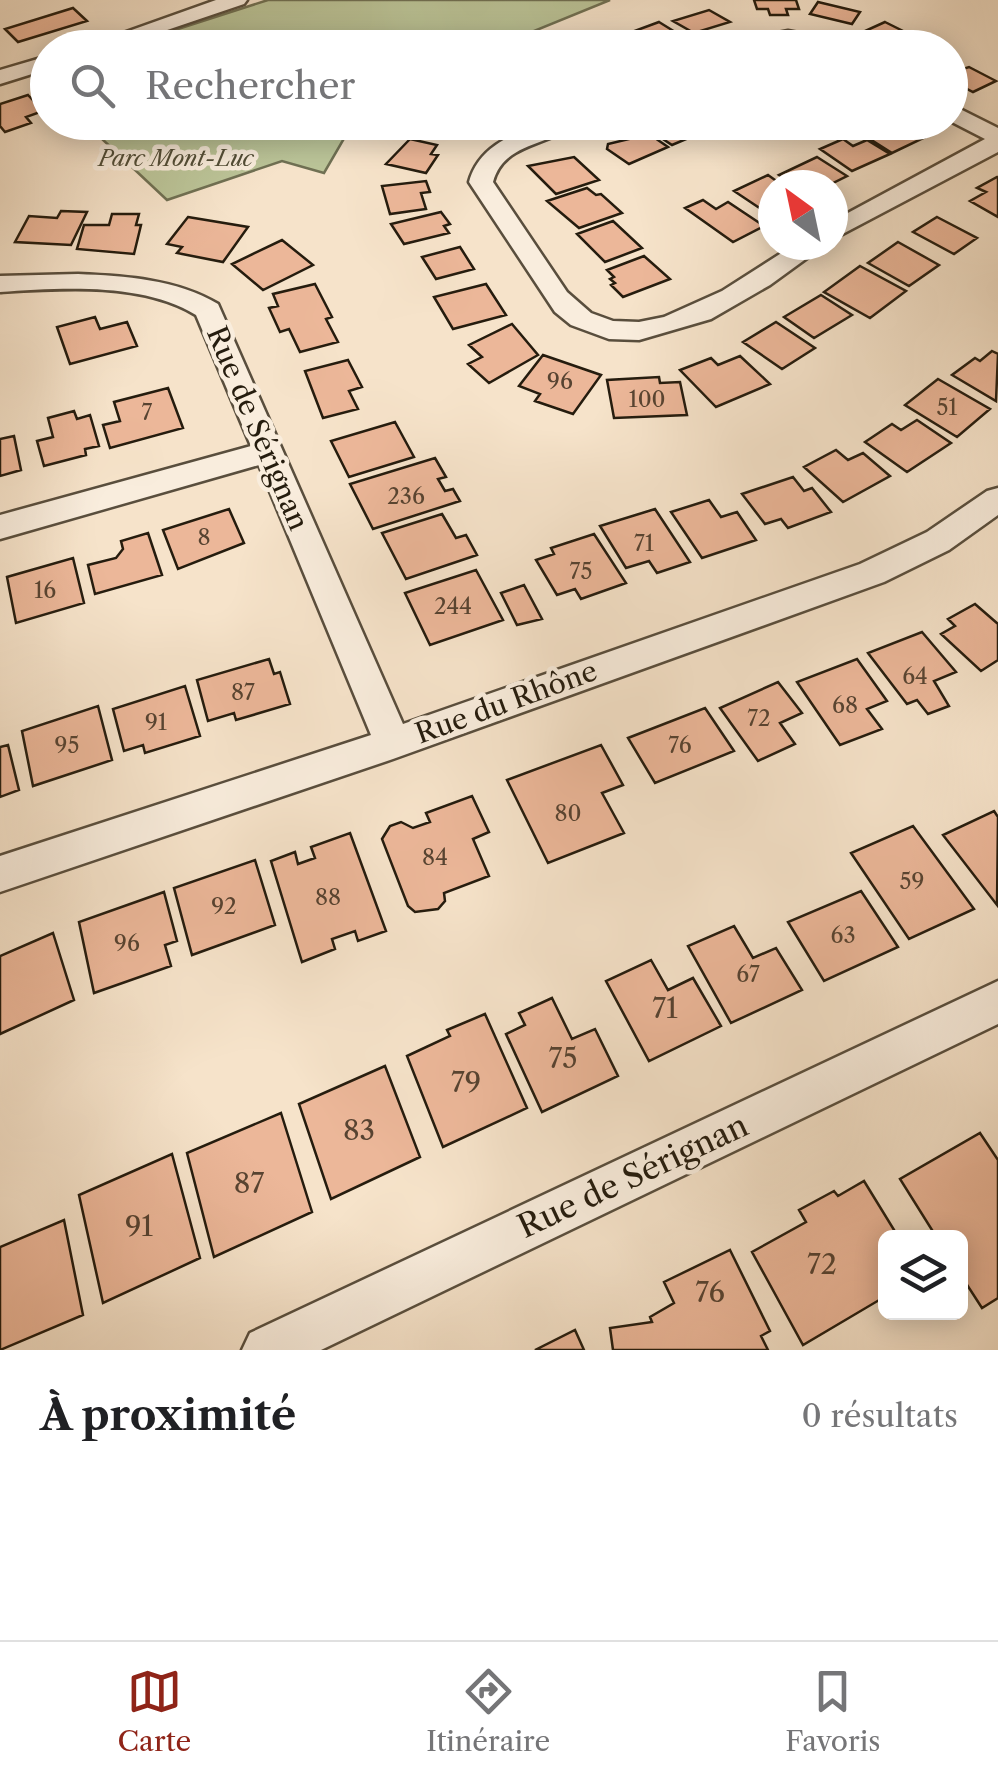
<!DOCTYPE html>
<html lang="fr">
<meta charset="utf-8">
<style>
:root{--surface:#fff;--page:#f2f2f2;--text:#202124;--muted:#757577;--line:#e0e0e0;--accent:#8f2418}
body{margin:0;font-family:"Libre Caslon Text",serif;background:var(--page);color:var(--text)}
.controls{position:absolute;right:30px;bottom:30px;display:grid;overflow:hidden;border-radius:15px;box-shadow:0 5px 25px #0003}
.controls button{width:90px;height:90px;display:grid;place-items:center;padding:0;border:0;border-bottom:2px solid var(--line);background:var(--surface);color:var(--text);font:50px sans-serif}
.compass{position:absolute;left:758px;top:170px;width:90px;height:90px;border-radius:50%;background:var(--surface);box-shadow:0 5px 25px #0003;rotate:327deg}
.list{margin:0;padding:0;list-style:none}
h2{display:flex;justify-content:space-between;align-items:center;height:130px;margin:0;padding:0 40px;font-size:42px}
h2 small{font-size:32px;font-weight:400;color:var(--muted)}
.icon{flex:none;width:55px;height:55px;fill:none;stroke:currentColor;stroke-width:2;stroke-linecap:round;stroke-linejoin:round}
.map{position:relative;flex:none;width:998px;height:1350px;overflow:hidden}
.search{position:absolute;background:var(--surface);box-shadow:0 5px 25px #0003;left:30px;right:30px;top:30px;height:110px;display:flex;align-items:center;gap:25px;box-sizing:border-box;padding:0 35px;border-radius:55px;color:var(--muted);font-size:38px}
.sheet{height:290px;background:var(--surface)}
nav{display:flex;justify-content:space-around;align-items:center;box-sizing:border-box;height:140px;border-top:2px solid var(--line);background:var(--surface);font-size:28px;color:var(--muted)}
nav a{display:grid;justify-items:center;gap:5px}
nav .on{color:var(--accent)}
.map>svg:first-child{display:block}
</style>
<div class="map">
<svg width="998" height="1350" viewBox="0 0 998 1350">
<rect width="100%" height="100%" fill="#f6e3ca"/>
<filter id="stains"><feTurbulence type="fractalNoise" baseFrequency=".002" numOctaves="4"/><feColorMatrix values="0 0 0 0 .2 0 0 0 0 .09 0 0 0 0 .02 0 0 0 .5 -.17"/></filter>
<radialGradient id="worn" r=".72"><stop offset=".6" stop-color="#630" stop-opacity="0"/><stop offset="1" stop-color="#630" stop-opacity=".3"/></radialGradient>
<path fill="#bbc498" stroke="#707053" stroke-width="2.5" d="M268,0H610L495,47H122Z
M85,123H353L324,173L282,161L167,200Z"/>
<path fill="#ecb799" stroke="#251c0e" stroke-width="2.5" d="M754,0H796L799,9H786L788,15H770L768,9H757Z
M818,2L860,12L852,24L810,14Z
M73,8L87,21L18,42L5,29Z
M709,10L730,22L694,33L673,21Z
M659,22L688,40L669,48H652L629,33Z
M885,22L913,36L884,45L865,31Z
M953,64L963,69L969,67L996,81L973,92L950,80Z
M28,95L43,111L26,117L31,123L5,132L0,126V104Z
M412,122H471L458,128L449,138L407,128Z
M647,122H700L710,129L672,145L642,125Z
M888,122H915L934,133L892,153L862,134Z
M639,127L668,147L629,164L607,149L608,144L629,139L624,133Z
M410,139L437,145L431,154L438,155L426,173L386,164Z
M843,139L853,146L867,140L890,154L852,171L820,149Z
M574,157L599,180L556,194L528,166Z
M817,157L847,176L829,185H794L779,175Z
M768,175L782,185H773V214L770,215L734,191Z
M997,177H998V217L970,201L986,192L977,188Z
M426,181L430,192L421,193L426,209L390,214L382,186Z
M587,188L596,195L601,194L622,213L579,228L547,201Z
M703,200L716,209L728,202L764,226L733,242L685,208Z
M61,211L87,212L71,245L15,242L29,216L57,218Z
M441,212L450,224L444,226L449,233L404,244L391,224Z
M112,214H139L136,225H141L134,254L77,249L84,225H109Z
M188,217L248,227L223,262L177,253L182,247L167,244Z
M937,217L977,238L954,254L913,232Z
M613,221L642,248L605,262L577,234Z
M282,240L313,265L263,290L232,264Z
M898,242L939,265L909,286L868,263Z
M460,247L474,269L436,279L422,257Z
M644,256L670,279L623,297L611,285L615,283L610,279L614,277L607,270Z
M860,266L906,291L870,318L824,292Z
M315,284L332,317L326,319L338,342L300,352L289,329L280,332L269,308L278,306L273,294Z
M486,284L506,315L453,329L434,297Z
M821,295L852,315L814,338L784,317Z
M95,317L100,329L127,322L137,346L70,364L57,327Z
M776,322L815,348L782,369L743,342Z
M512,324L538,355L489,383L468,364L482,357L469,345Z
M992,351L998,354L996,401L952,375L975,358L980,361Z
M543,355L601,375L573,414L535,401L540,394L519,386Z
M740,356L770,384L716,407L680,370L711,358L718,365Z
M348,360L362,387L349,391L358,409L323,418L305,371Z
M659,377L660,383L680,382L687,415L614,418L607,380Z
M938,379L990,409L957,437L905,405Z
M168,388L183,428L110,448L103,425L120,421L114,402Z
M74,411L77,419L90,415L99,446L85,449L86,455L44,466L37,441L53,437L48,418Z
M917,420L951,443L907,472L865,442L892,424L901,430Z
M395,422L414,457L349,477L331,441Z
M14,436L21,470L0,476V439Z
M836,450L848,460L863,453L890,476L843,502L804,467Z
M435,458L446,477L438,479L445,491L453,489L460,501L373,529L350,484Z
M793,477L804,491L812,488L831,512L788,528L781,519L765,524L742,494Z
M709,500L721,517L737,512L756,540L702,558L671,512Z
M229,509L244,543L178,569L163,530Z
M655,509L690,562L657,573L649,561L626,568L600,526Z
M442,514L456,538L466,535L477,555L406,579L382,533Z
M148,533L162,575L95,594L88,565L116,558L123,549L121,541Z
M594,534L626,583L581,599L575,589L557,595L536,560L554,554L551,548Z
M73,558L84,603L16,623L7,577Z
M476,570L503,620L430,645L405,593Z
M524,585L542,619L517,625L501,593Z
M975,604L998,624V660L981,671L941,634L955,626L948,619Z
M922,632L956,672L934,681L949,706L928,714L917,700L907,704L868,653Z
M269,659L274,674L280,672L290,704L236,720L234,713L208,721L197,680Z
M857,659L887,701L867,709L882,729L840,745L797,682Z
M778,682L802,713L780,723L795,744L758,761L720,708Z
M185,686L200,736L145,753L143,745L124,751L113,709Z
M98,706L112,760L33,786L22,731Z
M705,708L734,751L655,783L628,738Z
M8,745L19,790L0,797V747Z
M601,745L623,785L602,793L624,833L548,863L507,780Z
M472,796L489,832L473,839L489,876L444,893L445,901L438,909L415,912L408,906L382,839L390,826L401,822L413,828L430,822L426,813Z
M994,811L998,817L997,905L943,835Z
M913,826L974,909L909,939L851,853Z
M350,833L386,931L358,941L355,931L332,939L335,949L302,962L271,861L295,852L298,864L315,858L311,847Z
M255,860L275,925L192,955L174,888Z
M861,891L898,947L824,981L788,922Z
M164,892L177,941L165,945L171,966L94,993L79,922Z
M734,926L753,958L776,948L802,990L731,1023L688,946Z
M53,933L74,1000L0,1034V956Z
M651,960L668,990L693,978L721,1026L649,1061L606,981Z
M552,998L572,1039L595,1029L618,1076L542,1112L506,1034L525,1025L519,1013Z
M485,1014L527,1108L443,1147L407,1056L450,1036L447,1030Z
M385,1066L420,1157L331,1199L299,1104Z
M281,1113L312,1212L214,1257L187,1153Z
M980,1133L998,1160V1298L982,1308L960,1274V1238H937L900,1179Z
M172,1154L200,1258L103,1303L79,1195Z
M864,1181L899,1238H886L882,1278L886,1296L803,1345L752,1252L806,1222L799,1210L834,1191L838,1196Z
M64,1220L83,1315L0,1350V1247Z
M730,1250L770,1331L761,1336L768,1350H613L610,1328L652,1322L650,1317L674,1303L664,1282Z
M575,1330L584,1350H535Z"/>
<g fill="none" stroke-linecap="round" stroke-linejoin="round">
<defs>
<path id="minor" d="M216,0H247L244,4L114,48H81Z
M788,31L830,39L844,48L788,44L732,48L746,39Z
M48,56V69L0,84V70Z
M950,104L998,128V152L833,239V221L985,139L950,121Z
M544,122H576C551,147 504,141 493,182L567,292L591,313L613,321L639,322L664,317L722,291L794,245H825L770,285L711,319L639,340L609,339L571,325L555,312L469,182C479,146 512,135 544,122Z
M78,274C125,276 176,279 218,304L403,724L860,564L927,532L987,491L998,488V515L949,550L884,582L393,759L0,892V856L371,735L259,465L0,539V515L251,446L196,315C142,282 61,288 0,292V276Z
M998,981V1024L321,1350H242L250,1333Z"/>
</defs>
<use href="#minor" stroke="#594e3d" stroke-width="5"/>
<use href="#minor" fill="#f9eddd" fill-rule="evenodd"/>
</g>
<g text-anchor="middle" stroke-width="9" stroke-linejoin="round" paint-order="stroke">
<g font-size="22" font-style="italic" fill="#524e37" stroke="#f9eddd">
<text x="176" y="166">Parc Mont-Luc</text>
</g>
<g font-size="22" fill="#574331">
<text x="560" y="389">96</text>
<text x="647" y="407">100</text>
<text x="947" y="415">51</text>
<text x="147" y="420">7</text>
<text x="406" y="504">236</text>
<text x="204" y="545">8</text>
<text x="644" y="551">71</text>
<text x="581" y="579">75</text>
<text x="45" y="598">16</text>
<text x="453" y="614">244</text>
<text x="915" y="684">64</text>
<text x="243" y="700">87</text>
<text x="845" y="713">68</text>
<text x="759" y="726">72</text>
<text x="156" y="730">91</text>
<text x="67" y="753">95</text>
<text x="680" y="753">76</text>
<text x="568" y="821">80</text>
<text x="435" y="865">84</text>
<text x="912" y="889">59</text>
<text x="328" y="905">88</text>
<text x="224" y="914">92</text>
<text x="843" y="943">63</text>
<text x="127" y="951">96</text>
<text x="748" y="982">67</text>
</g>
<g font-size="28" fill="#251c0e" stroke="#f9eddd">
<text transform="translate(258 428) rotate(67)" y="10">Rue de Sérignan</text>
<text transform="translate(506 702) rotate(-20)" y="10">Rue du Rhône</text>
</g>
<g font-size="28" fill="#574331">
<text x="665" y="1018">71</text>
<text x="563" y="1068">75</text>
<text x="466" y="1092">79</text>
<text x="359" y="1140">83</text>
<text x="249" y="1193">87</text>
<text x="139" y="1236">91</text>
<text x="822" y="1274">72</text>
<text x="710" y="1302">76</text>
</g>
<g font-size="32" fill="#251c0e" stroke="#f9eddd">
<text transform="translate(633 1176) rotate(-25)" y="11">Rue de Sérignan</text>
</g>
</g>
<rect width="100%" height="100%" filter="url(#stains)"/>
<rect width="100%" height="100%" fill="url(#worn)"/>
</svg>
<div class="controls">
<button><svg class="icon" aria-label="layers" viewBox="0 0 24 24"><path d="M12 4l9 5-9 5-9-5zM3 14l9 5 9-5"/></svg></button>
</div>
<svg class="compass" viewBox="-18 -18 36 36"><path d="M0-13l5 13h-10z" fill="#e53935"/><path d="M0 13l5-13h-10z" fill="#757577"/></svg>
<div class="search"><svg class="icon" aria-label="search" viewBox="0 0 24 24"><circle cx="10" cy="10" r="6"/><path d="M15 15l6 6"/></svg>Rechercher</div>
</div>
<section class="sheet">
<h2>À proximité<small>0 résultats</small></h2>
<ul class="list">
</ul>
</section>
<nav>
<a class="on"><svg class="icon" aria-label="map" viewBox="0 0 24 24"><path d="M3 6l6-2 6 2 6-2v14l-6 2-6-2-6 2zM9 4v14M15 6v14"/></svg>Carte</a>
<a><svg class="icon" aria-label="directions" viewBox="0 0 24 24"><path d="M12 3l9 9-9 9-9-9zM9 14v-3h6M13 9l2 2-2 2"/></svg>Itinéraire</a>
<a><svg class="icon" aria-label="saved" viewBox="0 0 24 24"><path d="M7 4h10v16l-5-4-5 4z"/></svg>Favoris</a>
</nav>
